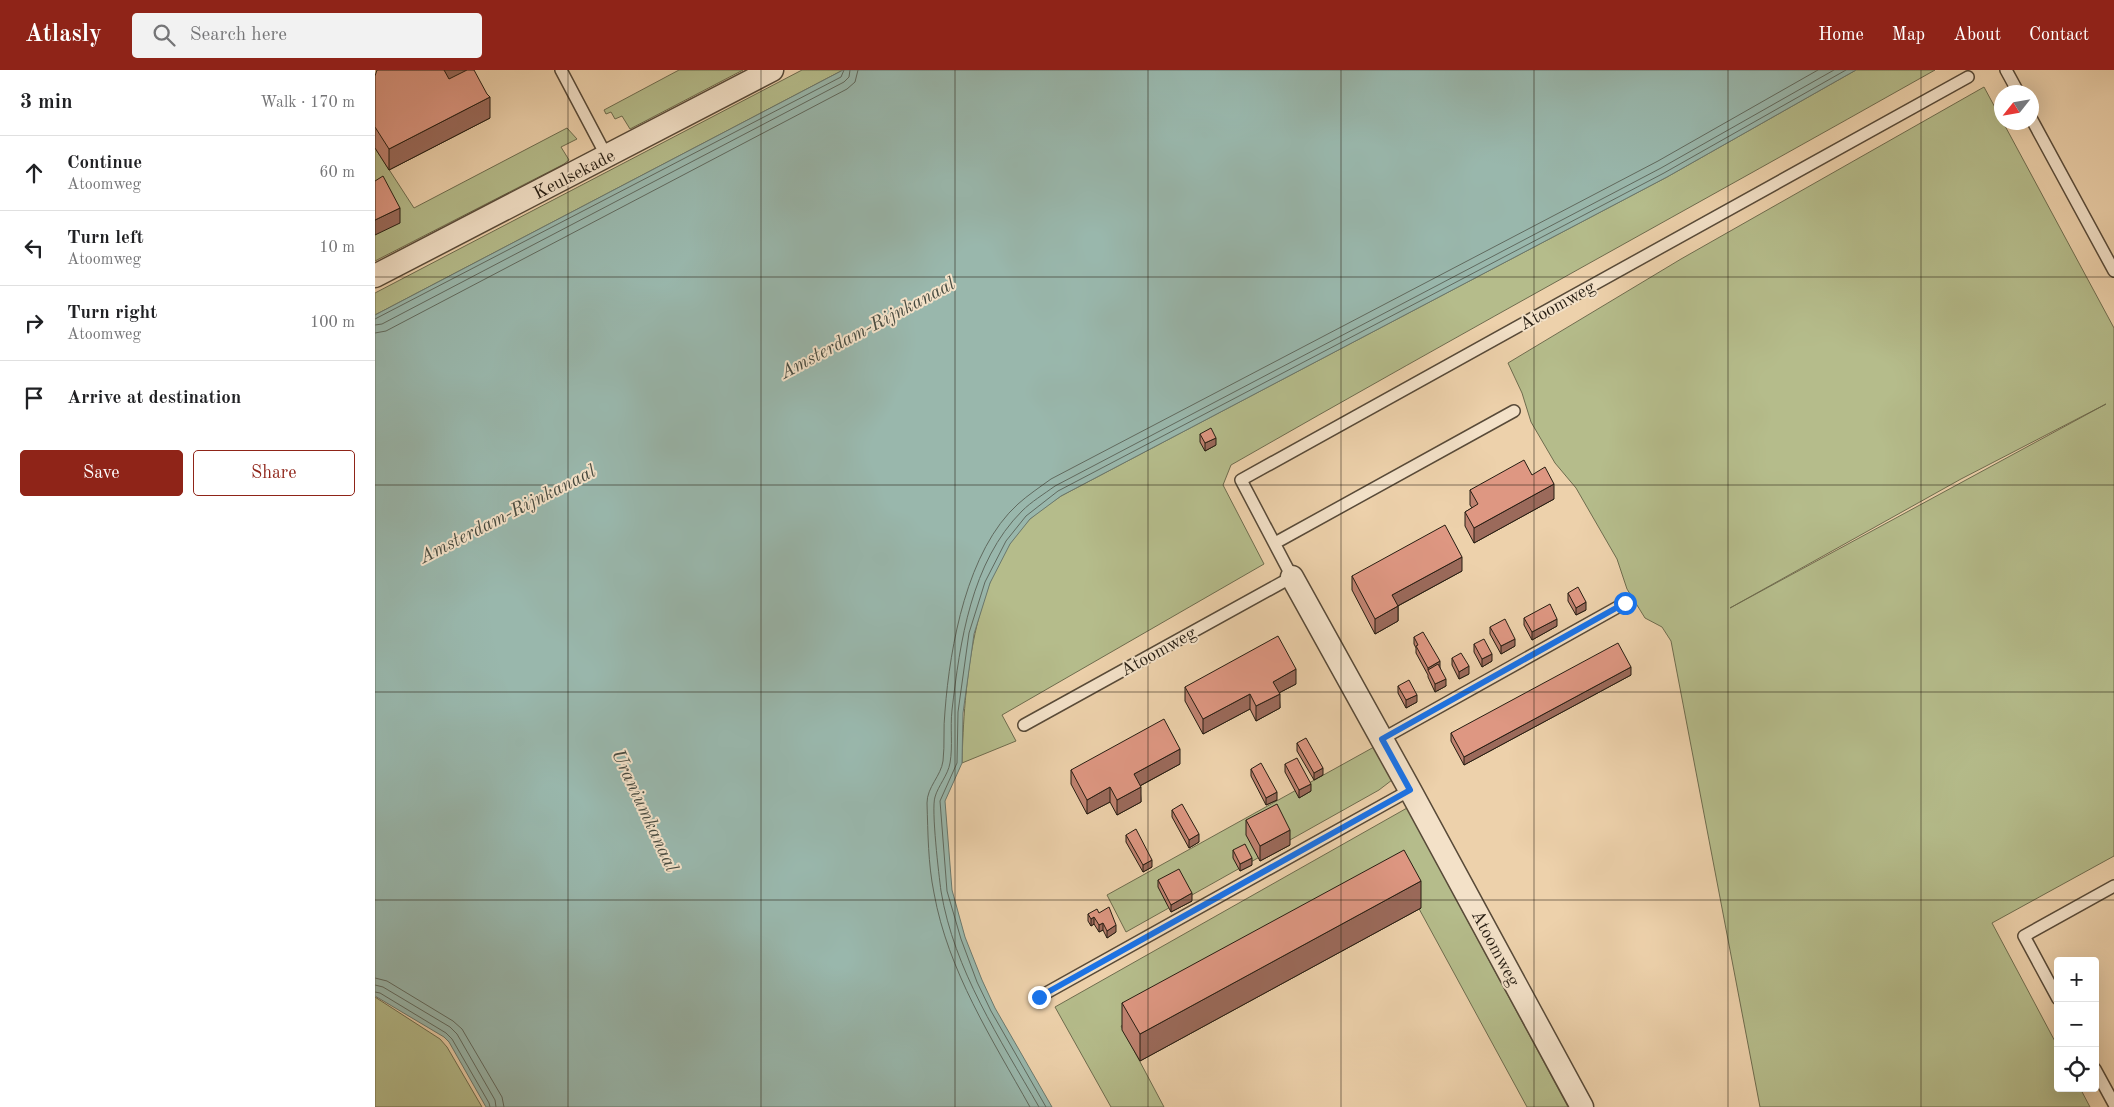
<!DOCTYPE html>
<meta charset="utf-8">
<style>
:root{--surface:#fff;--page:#f2f2f2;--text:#202124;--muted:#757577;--line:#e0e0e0;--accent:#8f2418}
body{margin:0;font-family:"Old Standard TT",serif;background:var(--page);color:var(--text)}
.controls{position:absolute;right:15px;bottom:15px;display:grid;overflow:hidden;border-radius:5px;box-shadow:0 5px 20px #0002}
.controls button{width:45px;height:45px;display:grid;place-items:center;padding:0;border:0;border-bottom:1px solid var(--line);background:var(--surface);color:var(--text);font:25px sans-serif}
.compass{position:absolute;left:1619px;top:15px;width:45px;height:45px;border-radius:50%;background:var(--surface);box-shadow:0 5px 20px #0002;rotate:239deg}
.stop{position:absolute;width:15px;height:15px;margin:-11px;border:4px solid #1a73e8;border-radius:50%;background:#fff}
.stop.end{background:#1a73e8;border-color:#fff;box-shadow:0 1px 5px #0008}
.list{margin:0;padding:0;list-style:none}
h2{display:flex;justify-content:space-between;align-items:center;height:65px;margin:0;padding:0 20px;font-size:21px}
h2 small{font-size:16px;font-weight:400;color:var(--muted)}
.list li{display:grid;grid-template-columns:32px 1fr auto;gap:15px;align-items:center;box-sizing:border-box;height:75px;padding:0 20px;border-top:1px solid var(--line)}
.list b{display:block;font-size:19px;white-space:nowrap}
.list p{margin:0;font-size:16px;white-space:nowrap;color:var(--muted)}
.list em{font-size:16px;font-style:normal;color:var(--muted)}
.actions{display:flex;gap:10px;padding:15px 20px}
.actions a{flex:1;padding:11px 0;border:1px solid var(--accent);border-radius:5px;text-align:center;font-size:18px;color:var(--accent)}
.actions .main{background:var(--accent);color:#fff}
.icon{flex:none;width:28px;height:28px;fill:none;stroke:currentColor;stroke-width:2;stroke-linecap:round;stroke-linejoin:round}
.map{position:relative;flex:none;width:1739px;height:1037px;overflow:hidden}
header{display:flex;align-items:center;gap:30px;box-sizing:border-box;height:70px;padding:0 25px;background:var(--accent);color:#fff}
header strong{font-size:24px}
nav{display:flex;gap:28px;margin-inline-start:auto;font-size:18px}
.search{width:350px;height:45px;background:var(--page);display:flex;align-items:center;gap:12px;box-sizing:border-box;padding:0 18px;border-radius:5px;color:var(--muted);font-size:19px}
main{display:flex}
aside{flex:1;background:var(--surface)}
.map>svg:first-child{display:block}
</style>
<header>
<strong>Atlasly</strong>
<div class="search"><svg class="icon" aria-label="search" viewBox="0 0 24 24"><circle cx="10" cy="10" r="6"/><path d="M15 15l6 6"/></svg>Search here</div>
<nav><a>Home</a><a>Map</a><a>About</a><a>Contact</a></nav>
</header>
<main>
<aside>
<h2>3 min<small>Walk · 170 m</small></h2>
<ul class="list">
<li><svg class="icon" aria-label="ahead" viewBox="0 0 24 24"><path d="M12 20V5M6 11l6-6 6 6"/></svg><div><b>Continue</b><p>Atoomweg</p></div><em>60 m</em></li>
<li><svg class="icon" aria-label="left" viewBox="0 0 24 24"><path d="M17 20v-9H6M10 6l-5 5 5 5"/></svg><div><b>Turn left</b><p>Atoomweg</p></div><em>10 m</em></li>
<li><svg class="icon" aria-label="right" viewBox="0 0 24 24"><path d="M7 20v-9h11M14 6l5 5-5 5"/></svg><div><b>Turn right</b><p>Atoomweg</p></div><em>100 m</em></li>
<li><svg class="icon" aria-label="arrive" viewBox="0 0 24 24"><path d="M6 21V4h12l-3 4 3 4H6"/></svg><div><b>Arrive at destination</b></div></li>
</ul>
<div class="actions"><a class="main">Save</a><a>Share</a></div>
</aside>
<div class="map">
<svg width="1739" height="1037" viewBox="0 0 1739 1037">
<rect width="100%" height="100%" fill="#edd1ab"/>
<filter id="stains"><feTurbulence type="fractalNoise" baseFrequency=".004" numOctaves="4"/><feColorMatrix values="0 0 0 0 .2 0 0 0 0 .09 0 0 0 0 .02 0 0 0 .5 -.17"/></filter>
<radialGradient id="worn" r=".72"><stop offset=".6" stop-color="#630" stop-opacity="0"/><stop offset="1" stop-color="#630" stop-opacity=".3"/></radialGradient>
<path fill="#b5bc8b" stroke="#6e6c4e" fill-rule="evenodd" d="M304,0H368L255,59L247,46L240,49L236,42L231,44L229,40Z
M427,0H468L0,245V223Z
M1481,0H1560C1326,132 1090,261 856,395L848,415L889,494L627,645L641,671L587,693C589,616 597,506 655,449C664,440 676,433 686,426L1292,107Z
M1609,17L1739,258V786L1617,853L1683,977V1018H1705L1715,1037H1385L1296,571L1287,557L1270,548L1252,519L1242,489L1201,418L1180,393L1156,352L1147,323L1133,293L1306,189ZM1731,334L1355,538L1586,409Z
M192,58L202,69L186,77L194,90L189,94L0,191V78L39,138Z
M999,677L1017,710L1004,720L751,862L732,825Z
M1032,738L1193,1037H1152L1024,802L746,956L789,1037H736L680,937Z
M0,927L65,969L72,977L107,1037H0Z"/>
<path fill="#99b7ac" stroke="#6b796e" d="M468,0H1481L1292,107L686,426L655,449L635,474L615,513L599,564L588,643L587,693L570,731L577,820L590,867L607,910L620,938L677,1037H111L74,972L69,967L0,926V245Z"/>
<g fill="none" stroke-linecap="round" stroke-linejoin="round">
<path stroke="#606a5f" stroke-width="1" d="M0,249L466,7L469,0
M0,255L7,254L469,12L474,7L475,0
M0,263L11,261L472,19L480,12L483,0
M0,908L12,911L78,951L87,959L127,1027L129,1037
M0,915L8,917L75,957L82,964L120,1030L121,1037
M0,922L5,923L71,963L77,969L114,1033L115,1037
M655,1037C617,969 573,901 559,823C553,794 553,763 552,733C552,717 566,706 568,691C570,674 568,658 570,641C575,576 592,480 643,434C653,425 665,417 676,409L1283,91L1443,0
M664,1037C625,969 579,900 566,821C564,806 556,739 560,727C563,716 573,705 575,693C578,676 575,658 577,640C585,572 596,492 647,441C656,432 669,424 680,416L1286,98L1459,0
M671,1037L616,941L602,912L586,869L572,821L565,731L582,693L583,642L594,563L610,512L631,471L651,446L683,421L1289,103L1471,0"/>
<defs>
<path id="lane" d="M186,0L232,87
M1631,0L1643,22
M1656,48L1739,201
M900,473L1139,341
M649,655L917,507L866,410L1593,7
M1007,669L1250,533
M664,927L1035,720
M1683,929L1649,866L1739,816
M1720,999L1739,1034"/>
<path id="street" d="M0,206L397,0
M917,507L1035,720L1207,1037"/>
</defs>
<use href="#lane" stroke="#584a38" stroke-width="14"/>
<use href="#street" stroke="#584a38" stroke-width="25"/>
<use href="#lane" stroke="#f3e1c8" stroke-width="11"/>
<use href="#street" stroke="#f3e1c8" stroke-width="22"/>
</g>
<path fill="#bf8270" stroke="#261d12" d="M0,6L115,48L14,100L0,78Z
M825,364L841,375L830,381L825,372Z
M1157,405L1179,429L1099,473L1090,456V442L1097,438L1095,435V420Z
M1087,501L1023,536V551L1000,564L977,520V506Z
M1193,523L1211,540L1201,545L1193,531Z
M1149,548L1182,556L1157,570L1149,555Z
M1115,557L1140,576L1126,584L1115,564Z
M1039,567L1065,598L1071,616L1060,622L1053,607V605L1041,583V578L1039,574Z
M1099,574L1117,591L1107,597L1099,582Z
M1077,588L1094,604L1084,609L1077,595Z
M1256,605L1089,695L1076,671V663Z
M921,614L904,623L905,638L881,651L875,639L828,664L810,631V617Z
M1023,616L1042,632L1031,638L1023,623Z
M922,673L948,705L939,710L922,681Z
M805,694L765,716L766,732L742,745L735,732L712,744L696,714V700Z
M910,694L936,721L924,728L910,702Z
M876,699L902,730L891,735L876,706Z
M797,740L824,772L814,778L797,747Z
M871,750L915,775L885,791L871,765Z
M751,765L777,797L768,802L751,772Z
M858,780L877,795L865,801L858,788Z
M783,810L817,831L796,842L783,817Z
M1046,838L765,991L747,960V933Z
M724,843L741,862L732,868L728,860L724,862L719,854L716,856L713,851V844Z"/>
<path fill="#9b6a5b" stroke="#261d12" d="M67,0H99L67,17Z
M115,27V48L14,100V79Z
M25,138V153L0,165V150Z
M841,368V375L830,381V373Z
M1179,414V429L1099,473V458Z
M1087,487V501L1017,539V525Z
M1211,532V540L1201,545V538Z
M1023,536V551L1000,564V549Z
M1182,549V556L1157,570V562Z
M1140,569V576L1126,584V576Z
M1117,584V591L1107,597V589Z
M1065,591V598L1053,600V598Z
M1094,596V604L1084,609V602Z
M1256,597V605L1089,695V687Z
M921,599V614L898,626V612Z
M1071,609V616L1060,622V614Z
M875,624V639L828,664V649Z
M905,624V638L881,651V636Z
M1042,625V632L1031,638V630Z
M805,679V694L759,719V704Z
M948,698V705L939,710V703Z
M936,714V721L924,728V720Z
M735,717V732L712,744V730Z
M766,717V732L742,745V730Z
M902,722V730L891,735V728Z
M915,760V775L885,791V776Z
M824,764V772L814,778V770Z
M877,788V795L865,801V794Z
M777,790V797L768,802V795Z
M1046,811V838L765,991V964Z
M817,823V831L796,842V835Z
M719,847V854L716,856V849Z
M728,853V860L724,862V855Z
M741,855V862L732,868V861Z"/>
<path fill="#de9782" stroke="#261d12" d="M2,0H69L74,9L92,0H99L112,24L115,27L14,79L0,57V6Z
M8,106L25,138L0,150V111Z
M836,358L841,368L830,373L825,364Z
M1149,390L1157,405L1170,397L1179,414L1099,458L1090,442L1103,434L1095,420Z
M1070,455L1087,487L1017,525L1023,536L1000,549L977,506Z
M1203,517L1211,532L1201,538L1193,523Z
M1175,534L1182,549L1157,562L1149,548Z
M1130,549L1140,569L1126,576L1115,557Z
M1048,562L1065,591L1053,598L1041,576L1043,575L1039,567Z
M903,566L921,599L898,612L905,624L881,636L875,624L828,649L810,617Z
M1109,569L1117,584L1107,589L1099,574Z
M1243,573L1256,597L1089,687L1076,663Z
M1086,583L1094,596L1084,602L1077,588Z
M1063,594L1071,609L1060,614L1053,600Z
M1034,610L1042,625L1031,630L1023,616Z
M789,649L805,679L759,704L766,717L742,730L735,717L712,730L696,700Z
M931,668L948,698L939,703L922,673Z
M922,688L936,714L924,720L910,694Z
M886,693L902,722L891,728L876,699Z
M807,734L824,764L814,770L797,740Z
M902,734L915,760L885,776L871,750Z
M761,759L777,790L768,795L751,765Z
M870,774L877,788L865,794L858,780Z
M1029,780L1046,811L765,964L747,933Z
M804,799L817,823L796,835L783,810Z
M734,837L741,855L732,861L728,853L724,855L719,847L716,849L713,844L722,839L724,843Z"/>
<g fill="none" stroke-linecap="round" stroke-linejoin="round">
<path stroke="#1a73e8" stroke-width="6" d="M664,927L1035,720L1007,669L1250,533"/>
</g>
<path fill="none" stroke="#261d12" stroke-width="1" stroke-opacity="0.55" d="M193,0V1037M386,0V1037M580,0V1037M773,0V1037M966,0V1037M1159,0V1037M1353,0V1037M1546,0V1037M0,207H1739M0,415H1739M0,622H1739M0,830H1739"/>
<g text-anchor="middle" stroke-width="4" stroke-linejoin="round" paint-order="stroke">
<g font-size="18" fill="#261d12" stroke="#f3e1c8">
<text transform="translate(199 104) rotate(-27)" y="6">Keulsekade</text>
<text transform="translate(1182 235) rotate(-29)" y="6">Atoomweg</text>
<text transform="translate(783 581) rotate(-29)" y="6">Atoomweg</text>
<text transform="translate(1121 878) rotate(62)" y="6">Atoomweg</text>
</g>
<g font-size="19" font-style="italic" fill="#484b40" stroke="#f3e1c8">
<text transform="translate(492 257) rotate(-28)" y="7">Amsterdam-Rijnkanaal</text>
<text transform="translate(132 443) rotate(-27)" y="7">Amsterdam-Rijnkanaal</text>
<text transform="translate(271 740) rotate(65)" y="7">Uraniumkanaal</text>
</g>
</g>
<rect width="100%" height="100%" filter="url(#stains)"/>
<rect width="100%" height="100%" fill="url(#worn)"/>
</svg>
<div class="controls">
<button>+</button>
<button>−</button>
<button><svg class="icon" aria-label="locate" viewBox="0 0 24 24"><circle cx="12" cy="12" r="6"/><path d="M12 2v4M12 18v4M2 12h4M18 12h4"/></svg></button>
</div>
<svg class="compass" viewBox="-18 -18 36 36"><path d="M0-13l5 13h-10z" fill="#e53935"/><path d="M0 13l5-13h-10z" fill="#757577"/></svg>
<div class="stop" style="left:1250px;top:533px"></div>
<div class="stop end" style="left:664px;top:927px"></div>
</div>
</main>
